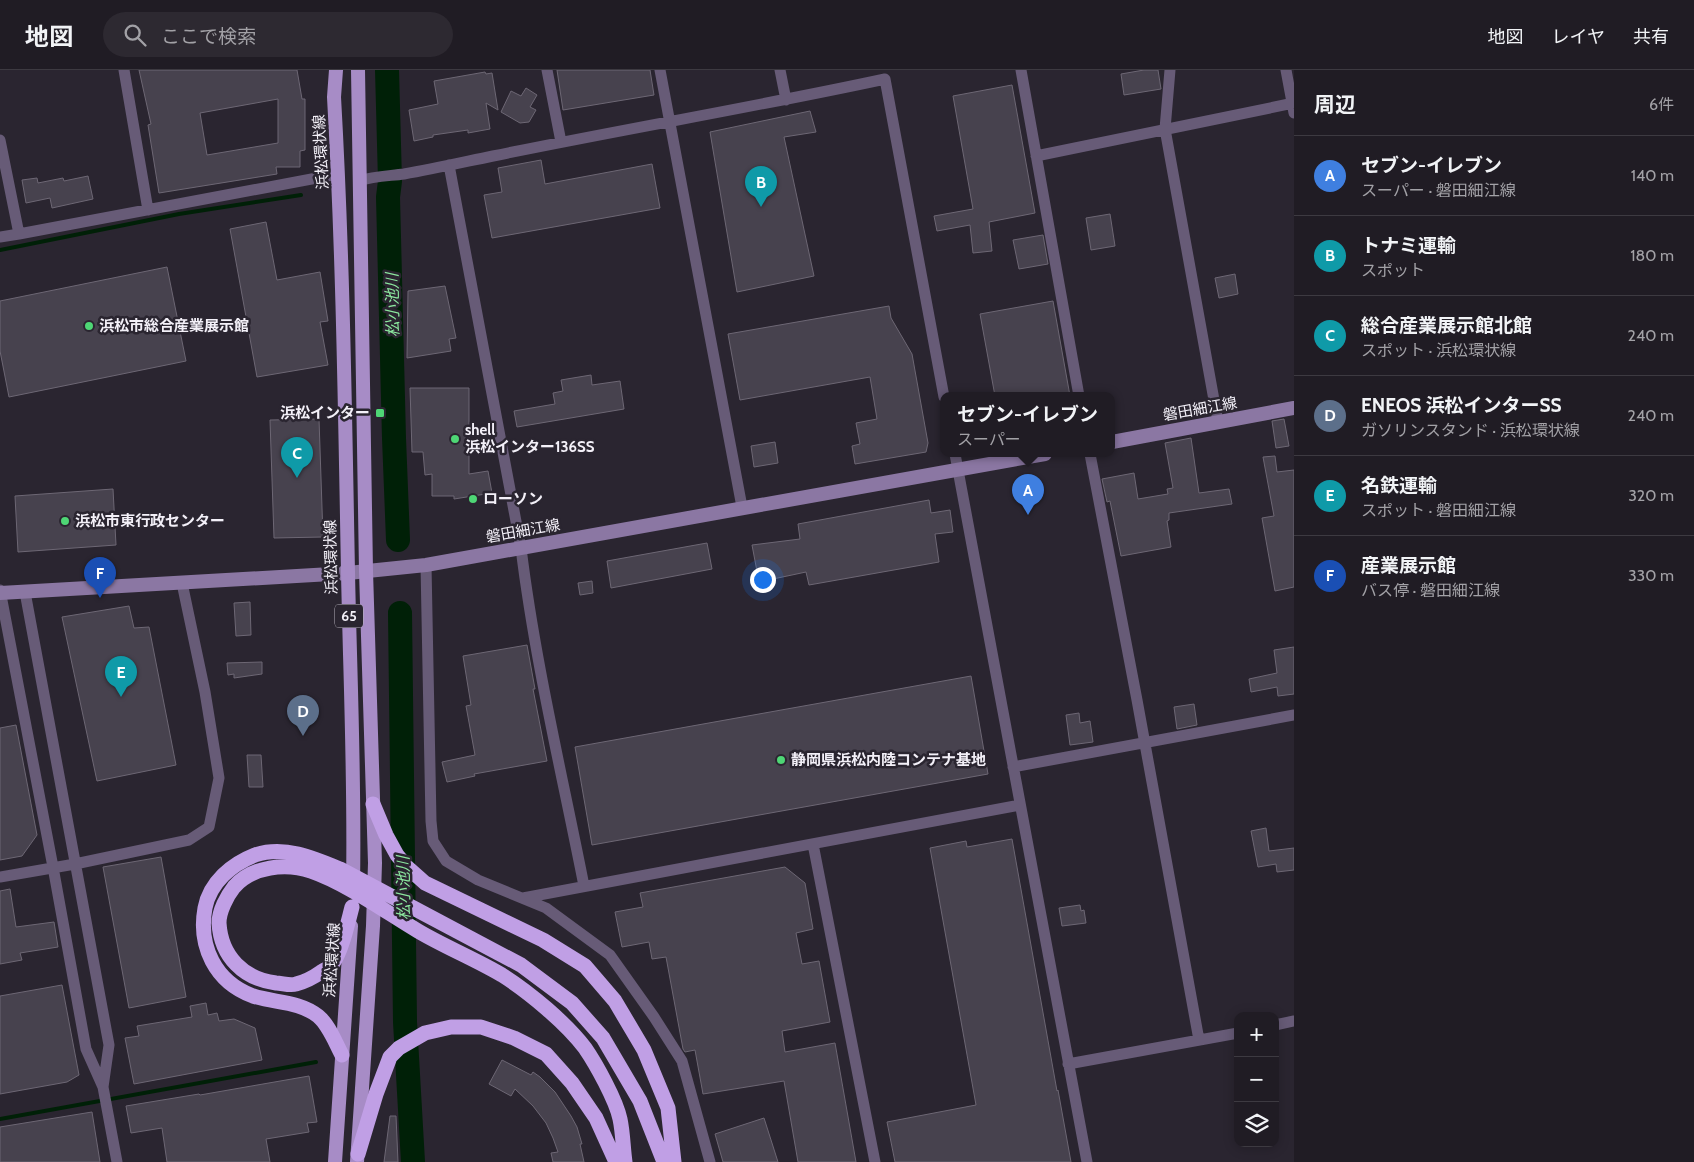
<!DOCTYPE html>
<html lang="ja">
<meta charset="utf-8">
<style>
:root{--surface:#201c24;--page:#2d2931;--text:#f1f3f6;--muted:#a2a1a6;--line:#3d3a41;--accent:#4ed675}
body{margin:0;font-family:Cabin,"Noto Sans JP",sans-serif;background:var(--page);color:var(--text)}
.controls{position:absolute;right:15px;bottom:15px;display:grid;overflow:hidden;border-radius:10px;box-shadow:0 2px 12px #0003}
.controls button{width:45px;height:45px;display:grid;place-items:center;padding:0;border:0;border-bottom:1px solid var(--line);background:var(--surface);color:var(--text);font:25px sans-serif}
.you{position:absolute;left:762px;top:509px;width:18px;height:18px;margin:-12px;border:4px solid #fff;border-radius:50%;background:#1a73e8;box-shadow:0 0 0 8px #1a73e833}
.badge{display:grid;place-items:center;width:32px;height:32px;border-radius:50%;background:var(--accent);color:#fff;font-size:16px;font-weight:700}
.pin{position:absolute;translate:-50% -41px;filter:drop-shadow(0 1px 2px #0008)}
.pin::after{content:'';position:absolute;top:26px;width:18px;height:15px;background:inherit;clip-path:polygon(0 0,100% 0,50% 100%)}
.popup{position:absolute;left:940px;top:322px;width:175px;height:65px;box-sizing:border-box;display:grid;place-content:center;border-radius:10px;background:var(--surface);filter:drop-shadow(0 1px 4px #0005);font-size:16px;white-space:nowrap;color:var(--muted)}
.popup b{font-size:19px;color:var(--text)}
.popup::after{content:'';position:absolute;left:50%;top:100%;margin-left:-10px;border:10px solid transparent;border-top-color:var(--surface)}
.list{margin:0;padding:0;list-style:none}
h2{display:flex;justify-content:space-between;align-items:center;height:65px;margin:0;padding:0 20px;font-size:21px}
h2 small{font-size:16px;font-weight:400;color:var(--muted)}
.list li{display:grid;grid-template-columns:32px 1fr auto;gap:15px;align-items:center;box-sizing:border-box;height:80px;padding:0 20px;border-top:1px solid var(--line)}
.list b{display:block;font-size:19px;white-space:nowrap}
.list p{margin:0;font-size:16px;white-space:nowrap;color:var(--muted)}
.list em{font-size:16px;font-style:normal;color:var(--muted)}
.icon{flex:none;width:28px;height:28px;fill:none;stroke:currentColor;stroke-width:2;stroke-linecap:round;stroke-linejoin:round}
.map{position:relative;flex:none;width:1294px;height:1092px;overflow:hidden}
header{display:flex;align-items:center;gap:30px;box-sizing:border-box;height:70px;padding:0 25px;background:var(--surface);border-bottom:1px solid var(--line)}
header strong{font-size:24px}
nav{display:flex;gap:28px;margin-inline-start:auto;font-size:18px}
.search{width:350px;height:45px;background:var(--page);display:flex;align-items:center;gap:12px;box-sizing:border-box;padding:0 18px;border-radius:28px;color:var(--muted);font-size:19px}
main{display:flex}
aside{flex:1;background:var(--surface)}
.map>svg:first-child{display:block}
</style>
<header>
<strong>地図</strong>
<div class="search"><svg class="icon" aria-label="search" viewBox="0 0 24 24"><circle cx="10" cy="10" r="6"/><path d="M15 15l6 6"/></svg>ここで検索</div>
<nav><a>地図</a><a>レイヤ</a><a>共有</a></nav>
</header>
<main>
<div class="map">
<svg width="1294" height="1092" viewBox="0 0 1294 1092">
<rect width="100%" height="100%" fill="#2a2530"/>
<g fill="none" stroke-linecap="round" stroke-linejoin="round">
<path stroke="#002007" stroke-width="4" d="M0,180L179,144L301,125
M0,1049L316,992"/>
<path stroke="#002007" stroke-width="24" d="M387,0L390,111L388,127L394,368L398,470
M400,543L405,952L413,1092"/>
</g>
<path fill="#47424e" stroke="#6d6774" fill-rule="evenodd" d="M139,0H297L302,29H305V80L300,81V97H276L277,104L159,123L148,55L151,54ZM278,29V73L207,85L200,43Z
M557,0H650L654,25L563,40Z
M1144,0H1158L1161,19L1124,25L1121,4Z
M485,2L486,4L492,3L498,40L486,33L490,59L468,63V60L433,65V67L414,71L409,40L438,34L434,11Z
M1012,15L1035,143L989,152L992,181L973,183L970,155L937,161L934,146L973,139L953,26Z
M526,18L537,25L530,37L536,40L529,52L520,53L501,42L511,21L521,26Z
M810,41L816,62L784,67L814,206L737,222L710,62Z
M541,90L545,114L652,94L660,138L492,168L484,125L502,122L498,98Z
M88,106L93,129L52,138L50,128L26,133L22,110L37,108L38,113L63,108L64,111Z
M1110,144L1115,176L1091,180L1086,148Z
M266,152L277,210L320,202L328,251L320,252L328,295L257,307L230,159Z
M1043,165L1048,194L1019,199L1013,170Z
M167,197L186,291L9,327L0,281V231Z
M1235,204L1238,224L1219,228L1215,208Z
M445,216L456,268L449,269L451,281L407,288L408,221Z
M1053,231L1070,326H995L980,244Z
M889,236L891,248L912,284L928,373L926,382L855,394L852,376L860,374L856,353L877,349L870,307L740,330L728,264Z
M591,305L592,315L620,311L624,339L517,357L514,341L555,334L553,323L563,321L561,310Z
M410,318H469V404L488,401L492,423L454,429V426H432V404L425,405L423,382H412Z
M319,349L323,467L274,468L270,350Z
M1284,349L1289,376L1276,378L1272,351Z
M1191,368L1199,423L1229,419L1232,434L1169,443V450L1167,451L1171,477L1121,486L1110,431L1107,432L1102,409L1134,403L1138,429L1168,424L1167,419L1173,418L1165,373Z
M775,372L778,393L754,397L751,376Z
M1275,386L1277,402L1294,400V517L1275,521L1262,448L1274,446L1263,387Z
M113,419L116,475L18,482L15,426Z
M929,430L931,443L950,440L953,462L935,464L939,492L809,515L806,502L759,512L752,475L800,469L798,454Z
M707,473L712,499L611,518L607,491Z
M592,511L593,523L580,525L578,513Z
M250,532L251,565L236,566L234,533Z
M129,536L134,558L149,557L176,695L97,711L62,547Z
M527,575L535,619H533L547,691L474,704L475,706L447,712L442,692L475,685L466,636L471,635L463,586Z
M1294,577V624L1278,626L1277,617L1251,622L1249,609L1277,603L1274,580Z
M262,592V604L234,608V604L228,605L227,593Z
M971,606L988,704L592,775L575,677Z
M1194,634L1197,655L1177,659L1174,637Z
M1079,643L1080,653L1090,651L1093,672L1070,675L1066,645Z
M16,655L37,765L22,786L0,790V658Z
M247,685H261L263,717H249Z
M1266,758L1269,781L1294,778V800L1277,802L1276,794L1258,797L1251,761Z
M1012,769L1057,1021L1058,1020L1071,1092H895L887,1052L976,1035L930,778L966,771L967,777Z
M161,787L186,927L129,938L103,797Z
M785,797L805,813L813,859L796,863L802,894L819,891L830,952L782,961L785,982L835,973L856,1092H798L784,1011L703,1024L695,980L685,982L683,979L666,887L652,889L649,872L622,877L615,842L643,837L640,823Z
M10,819L16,857L54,852L58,877L20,883L22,890L0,894V821Z
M1080,835L1081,841L1084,840L1086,853L1062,856L1059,838Z
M62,915L79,1005L67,1012L0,1024V926Z
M206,933L208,945L217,943L219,951L234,949L255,958L262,990L134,1014L125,968L139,966L137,956L192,947L190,936Z
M502,990L531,1005L533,1002L540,1007L555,1022L571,1046L577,1057L582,1074H580L584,1092H553L551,1083L558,1082L553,1068L546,1053L533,1036L515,1019L511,1026L489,1014Z
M309,1006L317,1052L307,1053L309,1062L266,1069L270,1092H167L162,1058L131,1063L126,1036L199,1024L200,1025Z
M92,1042L100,1092H0V1057Z
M390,1046H396L398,1092H384Z
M764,1048L778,1092H723L715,1064Z"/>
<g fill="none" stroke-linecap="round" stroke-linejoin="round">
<path stroke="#675b77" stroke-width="11" d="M124,0L148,140
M547,0L561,72
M660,0L742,437
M780,0L786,30
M1021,0L1079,326
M1170,0L1165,59L1218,352
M1286,0L1294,43
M0,70L19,164L0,167
M1036,86L1294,33
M449,95L521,478C535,592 562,704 584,816
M359,111C374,106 389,106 404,104C434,99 464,92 493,86C624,59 755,37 885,9L944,327
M19,164L338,104
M955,384L1087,1092
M1090,384L1137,630L1199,970
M426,495L431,751L433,771L446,791L478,810L546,838L610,885L654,947L682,991L710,1092
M0,520L53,797L86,979L103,1017L117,1092
M25,522L109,975L103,1017
M1013,697L1294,645
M813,774L875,1092
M0,807L75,794L189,770L209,757L219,708L205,622L182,513
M523,828L1020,735
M1275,955L1294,951
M1068,994L1238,963"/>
<path stroke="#8b77a3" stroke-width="14" d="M1112,372L1294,338
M0,523L348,503L426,495L1045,384"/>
<path stroke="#a78cc6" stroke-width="14" d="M336,0L334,27C343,185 345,343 348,502C350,606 355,710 353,814
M335,1092L351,856
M357,1092L373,856L375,793L366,501L358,0"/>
<path stroke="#c09fe5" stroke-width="15" d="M373,734L386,765L397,785L407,797L425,813L543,870L585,896L615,931L644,980L668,1038L674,1092
M352,837C348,852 342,880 333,893C331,897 324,900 321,902C314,907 304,912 296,914C290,916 282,913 276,913C244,909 221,887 219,853C219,841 227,826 234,817C252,796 286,793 311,801C346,813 386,842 418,861C445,877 475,889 502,905C529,922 566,953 585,978C596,994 616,1030 620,1049C623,1063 623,1078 625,1092
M342,985C335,972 329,955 318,946C299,931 275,933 253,926C215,912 198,876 205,838C210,812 232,794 255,785C284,775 314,788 340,799L521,895L572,933L603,968L640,1031L664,1092
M358,1084L376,1024L390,987L399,978L425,963L451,957H481L514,968L546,984L572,1013L596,1048L616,1092"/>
</g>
<g fill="#4ed675" stroke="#2a2530" stroke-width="2">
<circle cx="89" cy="256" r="5"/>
<rect x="375" y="338" width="10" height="10" rx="2.5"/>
<circle cx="455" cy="369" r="5"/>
<circle cx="473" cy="429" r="5"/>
<circle cx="65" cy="451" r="5"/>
<circle cx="781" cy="690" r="5"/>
</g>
<g text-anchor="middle" stroke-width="5" stroke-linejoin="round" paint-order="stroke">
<rect fill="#2a2530" stroke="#b7b3bc" stroke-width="1" x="335" y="534.5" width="28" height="23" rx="4"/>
<g font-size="14" font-weight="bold" fill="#f3f0f8">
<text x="349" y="551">65</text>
</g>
<g font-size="15" fill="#f3f0f8" stroke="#2a2530">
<text transform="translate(321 82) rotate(-93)" y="5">浜松環状線</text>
<text transform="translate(1200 339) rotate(-10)" y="5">磐田細江線</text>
<text transform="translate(523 461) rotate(-10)" y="5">磐田細江線</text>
<text transform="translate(331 487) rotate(-91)" y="5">浜松環状線</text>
<text transform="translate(332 890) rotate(-86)" y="5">浜松環状線</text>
</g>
<g font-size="15" font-weight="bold" fill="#f3f0f8" stroke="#2a2530" text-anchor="start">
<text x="99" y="261">浜松市総合産業展示館</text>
<text x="370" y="348" text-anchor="end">浜松インター</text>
<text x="465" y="365">shell<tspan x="465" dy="17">浜松インター136SS</tspan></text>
<text x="483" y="434">ローソン</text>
<text x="75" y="456">浜松市東行政センター</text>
<text x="791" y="695">静岡県浜松内陸コンテナ基地</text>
</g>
<g font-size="16" font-style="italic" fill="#8ce89f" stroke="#2a2530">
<text transform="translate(392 235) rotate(-91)" y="6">松小池川</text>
<text transform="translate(403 818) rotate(-91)" y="6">松小池川</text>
</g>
</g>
</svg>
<div class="controls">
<button>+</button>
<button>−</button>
<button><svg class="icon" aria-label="layers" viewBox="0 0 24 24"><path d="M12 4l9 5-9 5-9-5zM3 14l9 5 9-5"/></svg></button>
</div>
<div class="you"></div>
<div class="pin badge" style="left:1028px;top:445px;background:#3f7fe0">A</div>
<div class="popup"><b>セブン-イレブン</b>スーパー</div>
<div class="pin badge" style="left:761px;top:137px;background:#0f9aa8">B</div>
<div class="pin badge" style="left:297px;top:408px;background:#0f9aa8">C</div>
<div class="pin badge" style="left:303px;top:666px;background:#5c6f8a">D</div>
<div class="pin badge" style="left:121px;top:627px;background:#0f9aa8">E</div>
<div class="pin badge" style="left:100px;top:528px;background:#1a4fb4">F</div>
</div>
<aside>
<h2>周辺<small>6件</small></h2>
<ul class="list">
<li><span class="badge" style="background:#3f7fe0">A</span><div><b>セブン-イレブン</b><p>スーパー · 磐田細江線</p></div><em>140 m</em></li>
<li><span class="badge" style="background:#0f9aa8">B</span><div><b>トナミ運輸</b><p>スポット</p></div><em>180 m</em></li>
<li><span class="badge" style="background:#0f9aa8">C</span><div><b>総合産業展示館北館</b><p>スポット · 浜松環状線</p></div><em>240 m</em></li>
<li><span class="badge" style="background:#5c6f8a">D</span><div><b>ENEOS 浜松インターSS</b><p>ガソリンスタンド · 浜松環状線</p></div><em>240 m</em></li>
<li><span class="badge" style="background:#0f9aa8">E</span><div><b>名鉄運輸</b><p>スポット · 磐田細江線</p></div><em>320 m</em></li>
<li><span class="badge" style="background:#1a4fb4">F</span><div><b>産業展示館</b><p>バス停 · 磐田細江線</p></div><em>330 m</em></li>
</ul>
</aside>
</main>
